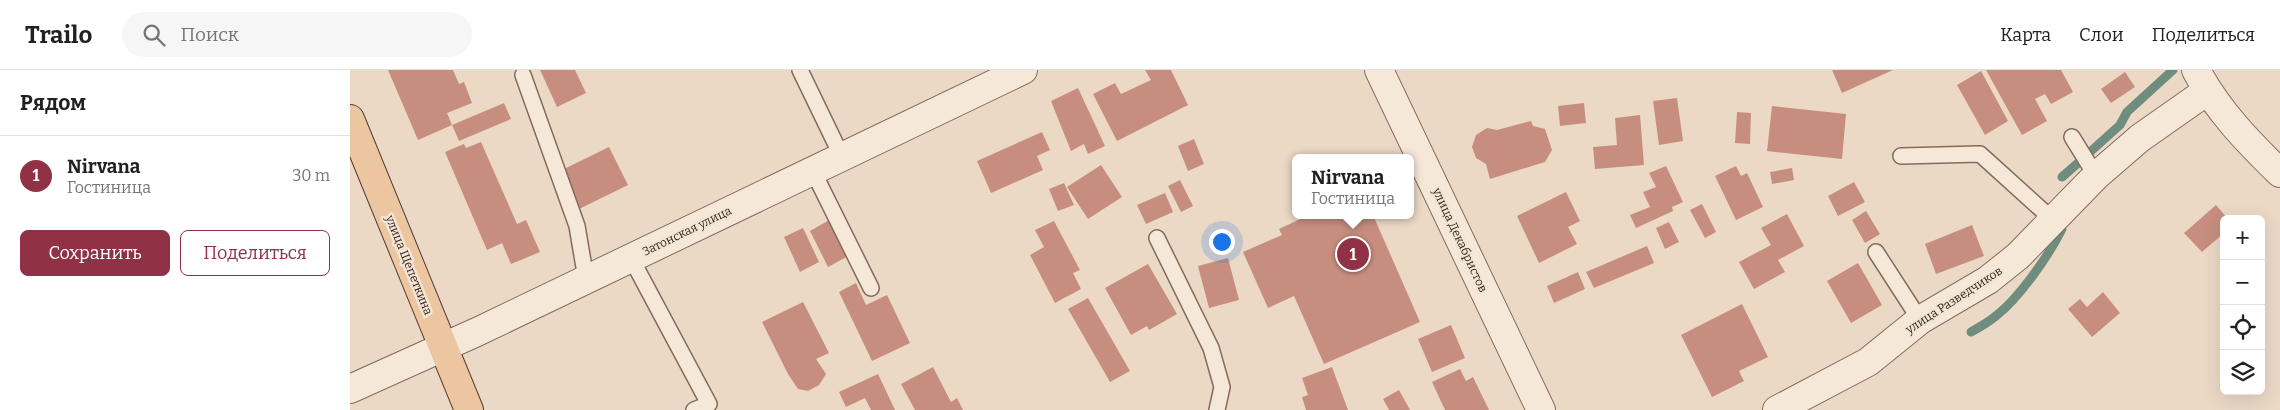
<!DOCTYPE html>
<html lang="ru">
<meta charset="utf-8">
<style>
:root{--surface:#fff;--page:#f6f6f6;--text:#202124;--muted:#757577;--line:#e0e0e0;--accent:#903145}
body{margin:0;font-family:Bitter,serif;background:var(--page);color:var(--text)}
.controls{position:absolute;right:15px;bottom:15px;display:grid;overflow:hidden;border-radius:8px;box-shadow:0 5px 20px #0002}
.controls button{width:45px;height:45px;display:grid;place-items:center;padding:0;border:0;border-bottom:1px solid var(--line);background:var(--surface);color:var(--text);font:25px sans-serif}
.you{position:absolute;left:871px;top:171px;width:18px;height:18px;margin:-12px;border:4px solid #fff;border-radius:50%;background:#1a73e8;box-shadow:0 0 0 8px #1a73e833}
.badge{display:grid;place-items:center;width:32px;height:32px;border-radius:50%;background:var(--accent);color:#fff;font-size:16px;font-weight:700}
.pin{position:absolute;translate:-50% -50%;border:2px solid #fff;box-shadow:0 1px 5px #0006}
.popup{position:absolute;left:942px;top:84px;width:122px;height:65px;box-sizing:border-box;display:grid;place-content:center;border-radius:8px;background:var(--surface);filter:drop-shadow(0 1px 4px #0005);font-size:16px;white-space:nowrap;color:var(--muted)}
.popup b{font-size:19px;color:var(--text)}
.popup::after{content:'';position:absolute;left:50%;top:100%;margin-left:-10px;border:10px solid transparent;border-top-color:var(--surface)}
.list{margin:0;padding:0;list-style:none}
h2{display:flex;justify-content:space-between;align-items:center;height:65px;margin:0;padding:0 20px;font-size:21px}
h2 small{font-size:16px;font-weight:400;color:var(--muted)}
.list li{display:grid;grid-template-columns:32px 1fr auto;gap:15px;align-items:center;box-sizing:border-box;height:80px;padding:0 20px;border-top:1px solid var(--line)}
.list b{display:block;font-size:19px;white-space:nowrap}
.list p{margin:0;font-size:16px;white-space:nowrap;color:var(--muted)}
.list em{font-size:16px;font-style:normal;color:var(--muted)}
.actions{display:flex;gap:10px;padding:15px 20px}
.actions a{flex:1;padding:11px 0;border:1px solid var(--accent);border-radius:8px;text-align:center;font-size:18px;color:var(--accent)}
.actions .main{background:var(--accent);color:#fff}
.icon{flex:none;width:28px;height:28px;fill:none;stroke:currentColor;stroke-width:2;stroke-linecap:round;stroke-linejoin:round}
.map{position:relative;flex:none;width:1930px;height:340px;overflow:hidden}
header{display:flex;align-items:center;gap:30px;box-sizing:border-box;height:70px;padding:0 25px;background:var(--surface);border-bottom:1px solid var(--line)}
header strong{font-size:24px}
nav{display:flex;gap:28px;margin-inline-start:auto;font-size:18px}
.search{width:350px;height:45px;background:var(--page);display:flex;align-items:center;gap:12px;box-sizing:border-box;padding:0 18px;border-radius:28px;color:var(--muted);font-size:19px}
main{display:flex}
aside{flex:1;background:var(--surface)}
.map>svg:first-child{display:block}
</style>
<header>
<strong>Trailo</strong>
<div class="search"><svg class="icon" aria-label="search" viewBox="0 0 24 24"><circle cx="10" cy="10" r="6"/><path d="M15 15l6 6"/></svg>Поиск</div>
<nav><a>Карта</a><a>Слои</a><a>Поделиться</a></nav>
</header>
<main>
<aside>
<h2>Рядом<small></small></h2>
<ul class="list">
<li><span class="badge">1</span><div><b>Nirvana</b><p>Гостиница</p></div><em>30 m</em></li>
</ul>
<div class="actions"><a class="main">Сохранить</a><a>Поделиться</a></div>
</aside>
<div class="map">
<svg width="1930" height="340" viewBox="0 0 1930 340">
<rect width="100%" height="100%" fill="#ebd9c6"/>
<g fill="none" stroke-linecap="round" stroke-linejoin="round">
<path stroke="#6f8d7f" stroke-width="9" d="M1740,82L1770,55L1777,42L1823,0
M1712,107L1728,93
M1621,262C1630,257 1639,252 1647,245C1670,227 1699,185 1712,159"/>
</g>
<path fill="#c78e7f" d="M38,0H103L109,14L114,12L122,33L97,43L102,55L154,33L161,49L109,71L102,55L68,70Z
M190,0H225L236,23L207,37Z
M795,0H821L838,35L767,71L743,24L765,13L771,24L801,10Z
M1482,0H1543L1492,23Z
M1636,0H1711L1723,22L1701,34L1695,24L1685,29L1697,51L1672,65Z
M1631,1L1658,51L1635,65L1607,15Z
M1775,2L1785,17L1761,33L1751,19Z
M728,18L755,76L738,84L734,74L721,81L701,31Z
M1327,28L1333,71L1309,75L1303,31Z
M1234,33L1236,53L1210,56L1208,36Z
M1422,36L1496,44L1492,89L1417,81Z
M1387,42L1401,43L1400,74L1385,73Z
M1290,45L1294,95L1245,99L1243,77L1267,75L1265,48Z
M1181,51L1183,56L1195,59L1202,80L1195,92L1140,109L1136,94L1126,88L1122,77L1126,65L1137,58L1147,60Z
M692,62L700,80L687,86L693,100L641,123L627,91Z
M844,69L854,94L838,101L828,76Z
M131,72L167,154L176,150L190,182L161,194L152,173L137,180L95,82L114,74L116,78Z
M259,77L278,115L229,139L210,101Z
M751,95L772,127L738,149L717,117Z
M1316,96L1333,132L1322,137L1323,141L1286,158L1280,145L1300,137L1293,122L1306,117L1299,103Z
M1386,96L1391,106L1397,103L1413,137L1386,150L1365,106Z
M1442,98L1444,110L1422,114L1420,102Z
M830,110L843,136L831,142L818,116Z
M1504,112L1515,132L1488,146L1478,126Z
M714,113L724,135L708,141L699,119Z
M1216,122L1230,151L1218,157L1227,174L1189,193L1167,146Z
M815,123L823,142L796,154L787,135Z
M1352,134L1366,162L1355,168L1340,140Z
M1866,135L1878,149H1874V163L1852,182L1834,163Z
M1516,141L1530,164L1515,173L1502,150Z
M1437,144L1454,176L1428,190L1435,202L1404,219L1389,192L1421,175L1411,158Z
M959,145H1023L1070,252L974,294L944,226L918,238L893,182L932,165L929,159Z
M481,149L500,185L478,197L460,161Z
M704,151L730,200L723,203L731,219L705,233L680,185L694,177L685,160Z
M1319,152L1329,172L1315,179L1306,158Z
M1622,155L1634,186L1586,204L1575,174Z
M453,158L469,192L450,202L434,167Z
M1297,176L1304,193L1244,218L1236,202Z
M878,188L889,230L859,238L848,196Z
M1508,193L1532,235L1501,253L1477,211Z
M798,194L827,244L799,260L797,256L781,265L755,218Z
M1228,202L1235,219L1204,233L1197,216Z
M506,213L516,235L537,225L560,273L522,291L489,222Z
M1753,222L1770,243L1742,267L1718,239L1730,229L1737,237Z
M738,228L780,301L760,312L718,239Z
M453,232L479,283L466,289L476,304L469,315L458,321L448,319L438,304L412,252Z
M1392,234L1418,287L1389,301L1394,311L1362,327L1331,265Z
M1101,255L1115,288L1082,302L1068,269Z
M583,297L601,332L607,328L613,340H565L551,314Z
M982,297L998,340H956L952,327L958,325L952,308Z
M1110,299L1116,311L1123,307L1139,340H1095L1082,312Z
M528,304L545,340H521L515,328L496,337L489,322Z
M1049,320L1060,340H1039L1033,329Z"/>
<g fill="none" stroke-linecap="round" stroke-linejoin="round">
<defs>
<path id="service" d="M450,0L492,87
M173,5L227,156L236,209
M1722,67L1746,106
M1551,86L1630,84L1703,150
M463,101L521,218
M807,168L861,278L872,317L867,340
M1526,182L1570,250
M281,188L359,334L344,340"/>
<path id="minor" d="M1029,0L1191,340
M1846,0C1867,40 1898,72 1930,103
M0,319L129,261L673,0
M1427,340L1518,292L1570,250L1638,210L1668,186L1746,106L1790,68L1857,21"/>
<path id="primary" d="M0,49L119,340"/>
</defs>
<use href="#service" stroke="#856b5d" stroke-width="18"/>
<use href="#minor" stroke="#856b5d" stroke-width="30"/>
<use href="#primary" stroke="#543a31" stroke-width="30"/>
<use href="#service" stroke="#f6e8d9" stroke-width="15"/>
<use href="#minor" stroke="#f6e8d9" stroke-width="28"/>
<use href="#primary" stroke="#ebc6a1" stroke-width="28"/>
</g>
<g text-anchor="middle" stroke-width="5" stroke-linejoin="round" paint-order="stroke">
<g font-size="12" fill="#372620" stroke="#f3e5d5">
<text transform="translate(337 161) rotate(-26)" y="4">Затонская улица</text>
<text transform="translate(1110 170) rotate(65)" y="4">улица Декабристов</text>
<text transform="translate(59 195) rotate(68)" y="4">улица Щепеткина</text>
<text transform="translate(1604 230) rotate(-33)" y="4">улица Разведчиков</text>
</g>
</g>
</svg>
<div class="controls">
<button>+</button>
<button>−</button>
<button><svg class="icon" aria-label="locate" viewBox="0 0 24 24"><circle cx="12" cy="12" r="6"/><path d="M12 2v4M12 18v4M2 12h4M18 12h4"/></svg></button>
<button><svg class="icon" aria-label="layers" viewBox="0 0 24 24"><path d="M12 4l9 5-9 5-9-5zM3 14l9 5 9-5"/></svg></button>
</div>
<div class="you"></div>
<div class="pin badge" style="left:1003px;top:184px">1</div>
<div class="popup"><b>Nirvana</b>Гостиница</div>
</div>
</main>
